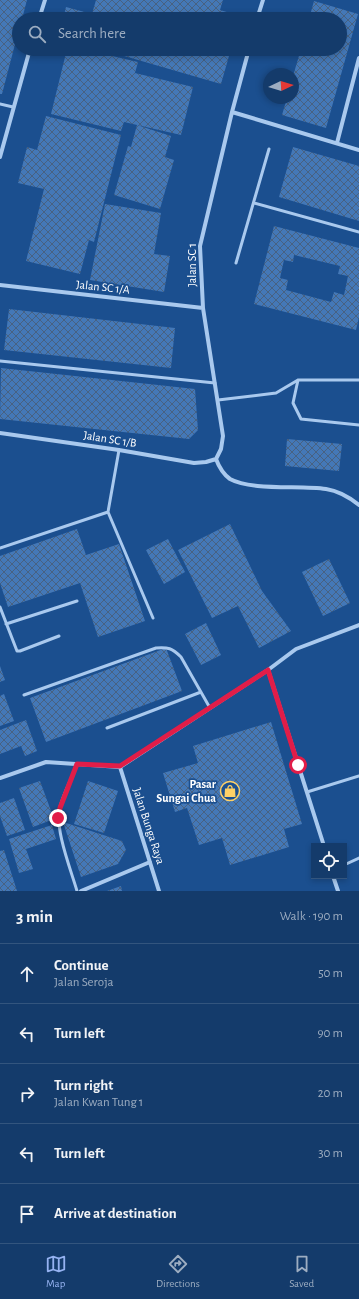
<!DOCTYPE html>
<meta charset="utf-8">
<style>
:root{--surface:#143b6b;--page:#214673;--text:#f1f3f6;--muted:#9dadc1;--line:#33557e;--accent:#95b2f1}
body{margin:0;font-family:"Alegreya Sans",sans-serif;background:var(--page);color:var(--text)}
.controls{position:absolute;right:12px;bottom:12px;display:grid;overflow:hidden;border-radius:0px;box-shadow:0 2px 6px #0003}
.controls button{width:36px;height:36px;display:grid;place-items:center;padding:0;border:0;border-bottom:1px solid var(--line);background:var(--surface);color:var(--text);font:20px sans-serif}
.compass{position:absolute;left:263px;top:68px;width:36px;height:36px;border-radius:50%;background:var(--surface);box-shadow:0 2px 6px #0003;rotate:86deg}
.stop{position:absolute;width:12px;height:12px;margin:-9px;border:3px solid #e11d48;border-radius:50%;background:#fff}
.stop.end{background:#e11d48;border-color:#fff;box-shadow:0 1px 4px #0008}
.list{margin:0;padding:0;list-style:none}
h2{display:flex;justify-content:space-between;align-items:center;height:52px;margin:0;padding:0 16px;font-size:17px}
h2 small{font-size:13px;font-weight:400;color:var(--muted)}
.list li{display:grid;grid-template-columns:26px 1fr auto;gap:12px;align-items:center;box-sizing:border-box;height:60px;padding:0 16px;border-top:1px solid var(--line)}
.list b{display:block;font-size:15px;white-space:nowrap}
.list p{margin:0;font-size:13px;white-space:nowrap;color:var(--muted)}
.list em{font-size:13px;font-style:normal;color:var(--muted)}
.icon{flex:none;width:22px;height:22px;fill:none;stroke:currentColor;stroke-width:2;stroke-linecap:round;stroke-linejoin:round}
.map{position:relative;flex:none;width:359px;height:891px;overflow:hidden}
.search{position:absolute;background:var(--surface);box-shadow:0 2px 6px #0003;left:12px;right:12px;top:12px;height:44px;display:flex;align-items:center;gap:10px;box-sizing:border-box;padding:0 14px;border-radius:22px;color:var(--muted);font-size:15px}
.sheet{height:352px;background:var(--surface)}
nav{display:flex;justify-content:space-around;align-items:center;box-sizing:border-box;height:56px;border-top:1px solid var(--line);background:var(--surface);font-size:11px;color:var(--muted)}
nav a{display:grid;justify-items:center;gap:2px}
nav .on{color:var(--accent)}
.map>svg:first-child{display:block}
</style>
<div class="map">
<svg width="359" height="891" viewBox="0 0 359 891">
<defs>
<pattern id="building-cross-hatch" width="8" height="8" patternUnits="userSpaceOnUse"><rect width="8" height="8" fill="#4478b7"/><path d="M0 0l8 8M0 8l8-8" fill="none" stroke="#486282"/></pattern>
</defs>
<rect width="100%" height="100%" fill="#1b4f8f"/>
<path fill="url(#building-cross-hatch)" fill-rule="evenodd" d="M0,0H27L22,19H19V29L2,94H0Z
M96,0H223L220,10L240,16L239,19H63L66,7L92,14Z
M314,1L358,14L326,128L282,115L287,98H293V76L301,49H340V19H309Z
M67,49H82L138,62L135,73L193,87L181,135L124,122L121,131L51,114Z
M100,49H231L221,84Z
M46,116L121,135L94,242L89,240L80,274L26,261L44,189L18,183L27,147L37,150Z
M137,125L171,136L165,157L174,160L160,209L114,195L128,146L131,147Z
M293,147L359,166V221L279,197Z
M105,204L161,213L154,254L170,256L164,292L90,280Z
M274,226L359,248V317L356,330L254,304ZM294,255L340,266L338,274L348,276L344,295L334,292L331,302L286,290L288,280L280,278L284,260L293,262Z
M9,309L175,328L171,368L4,350Z
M1,368L195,389L198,430L189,439L0,419Z
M287,439L342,444L339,471L285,466Z
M230,524L262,591L291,631L259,648L238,606L212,618L178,550Z
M77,529L86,555L119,544L145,621L98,637L80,583L8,607L0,583V556Z
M168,539L185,572L164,584L146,550Z
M329,559L350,603L323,616L302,572Z
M206,623L221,655L201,665L185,634Z
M166,648L182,691L46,742L30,698Z
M0,666L5,680L0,682Z
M4,694L14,721L0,726V696Z
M26,720L37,751L25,756L21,746L0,754V730Z
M271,722L302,824L284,829L289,847L230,865L222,838L199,845L187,808L175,812L163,773L198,763L193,746Z
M40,781L54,819L33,827L19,788Z
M88,781L118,791L104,833L74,824Z
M14,798L25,830L7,836L0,816V803Z
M63,822L122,841L126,850L118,864L81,877Z
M52,825L56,839L26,849L33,869L19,873L9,839Z
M4,850L17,891H0V851Z
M121,886L122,891H107Z"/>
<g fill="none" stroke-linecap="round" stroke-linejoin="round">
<path stroke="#a9c9ee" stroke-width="3" d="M0,104L13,107
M254,203L359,232
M236,263L269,149
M0,361L215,383
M298,380L293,403L301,419L359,425
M218,400L276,393L298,380H359
M119,450L108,512L153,618
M0,548L108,512
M0,607L17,651H20L59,636
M6,624L77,601
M24,695L156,648C168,647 172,648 181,657L210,708
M107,728L201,692
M307,792L359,776
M344,865L359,858
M77,891C71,870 54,828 60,807C64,792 72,778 77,764"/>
<path stroke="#a9c9ee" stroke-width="4" d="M39,19L45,0
M257,19L263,0
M232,112L359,150
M337,143L359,58
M0,157L30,49
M0,285L203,308
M0,433L119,450L194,463L206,462L216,459
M216,459L221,449L223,436L203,308L200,246L232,112L249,49
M216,459C219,467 223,474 230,479C252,491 300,485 326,489C339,491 349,497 359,505
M268,670L324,846
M120,767L268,670L296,649L359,625
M120,767L159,891
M0,778L46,762L120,767
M333,876L338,891
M81,891L150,862"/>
</g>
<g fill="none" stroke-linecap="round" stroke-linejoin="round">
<path stroke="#e11d48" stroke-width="5" d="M58,818L60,808L77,764L120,766L268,670L298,765"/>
</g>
<defs>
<symbol id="shop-ring" viewBox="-11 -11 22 22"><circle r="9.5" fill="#1b4f8f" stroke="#ffd166" stroke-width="1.5"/><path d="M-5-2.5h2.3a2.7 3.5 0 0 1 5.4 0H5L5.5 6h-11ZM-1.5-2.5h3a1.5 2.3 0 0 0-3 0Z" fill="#ffd166"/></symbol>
</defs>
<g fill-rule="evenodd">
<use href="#shop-ring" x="219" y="780" width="22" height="22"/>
</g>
<g text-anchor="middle" stroke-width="3.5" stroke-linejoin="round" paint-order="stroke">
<g font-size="12" fill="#fff" stroke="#1b4f8f">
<text transform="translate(192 265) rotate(-90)" y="4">Jalan SC 1</text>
<text transform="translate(103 287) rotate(6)" y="4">Jalan SC 1/A</text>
<text transform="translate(110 439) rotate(9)" y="4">Jalan SC 1/B</text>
<text transform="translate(149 826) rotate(72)" y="4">Jalan Bunga Raya</text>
</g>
<g font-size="12" font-weight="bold" fill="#fff" stroke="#1b4f8f" text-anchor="end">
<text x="216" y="788">Pasar<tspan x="216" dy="14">Sungai Chua</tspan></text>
</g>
</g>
</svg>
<div class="controls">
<button><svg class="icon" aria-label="locate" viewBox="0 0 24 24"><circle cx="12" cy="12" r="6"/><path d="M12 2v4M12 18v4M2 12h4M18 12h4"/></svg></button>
</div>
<svg class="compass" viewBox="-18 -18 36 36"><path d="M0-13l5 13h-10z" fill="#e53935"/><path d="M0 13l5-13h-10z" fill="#9dadc1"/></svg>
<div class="stop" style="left:298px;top:765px"></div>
<div class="stop end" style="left:58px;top:818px"></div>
<div class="search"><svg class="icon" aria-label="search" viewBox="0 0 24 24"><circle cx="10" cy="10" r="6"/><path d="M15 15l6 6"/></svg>Search here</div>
</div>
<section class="sheet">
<h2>3 min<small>Walk · 190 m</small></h2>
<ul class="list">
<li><svg class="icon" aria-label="ahead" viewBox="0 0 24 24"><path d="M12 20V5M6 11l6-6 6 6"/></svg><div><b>Continue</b><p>Jalan Seroja</p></div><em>50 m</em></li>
<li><svg class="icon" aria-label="left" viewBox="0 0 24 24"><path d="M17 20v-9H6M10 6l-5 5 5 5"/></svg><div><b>Turn left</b></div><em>90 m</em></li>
<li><svg class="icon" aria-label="right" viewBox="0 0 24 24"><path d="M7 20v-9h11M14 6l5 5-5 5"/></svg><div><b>Turn right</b><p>Jalan Kwan Tung 1</p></div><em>20 m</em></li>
<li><svg class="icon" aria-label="left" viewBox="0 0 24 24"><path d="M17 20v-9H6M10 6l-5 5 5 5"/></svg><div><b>Turn left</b></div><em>30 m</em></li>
<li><svg class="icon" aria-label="arrive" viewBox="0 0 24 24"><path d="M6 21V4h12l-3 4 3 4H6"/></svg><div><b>Arrive at destination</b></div></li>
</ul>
</section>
<nav>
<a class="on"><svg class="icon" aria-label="map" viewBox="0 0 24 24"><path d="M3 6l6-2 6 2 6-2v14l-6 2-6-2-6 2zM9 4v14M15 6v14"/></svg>Map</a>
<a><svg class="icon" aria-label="directions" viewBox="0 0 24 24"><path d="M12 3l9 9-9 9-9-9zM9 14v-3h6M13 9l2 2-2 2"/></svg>Directions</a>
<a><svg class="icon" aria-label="saved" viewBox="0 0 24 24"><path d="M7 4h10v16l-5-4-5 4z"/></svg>Saved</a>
</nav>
